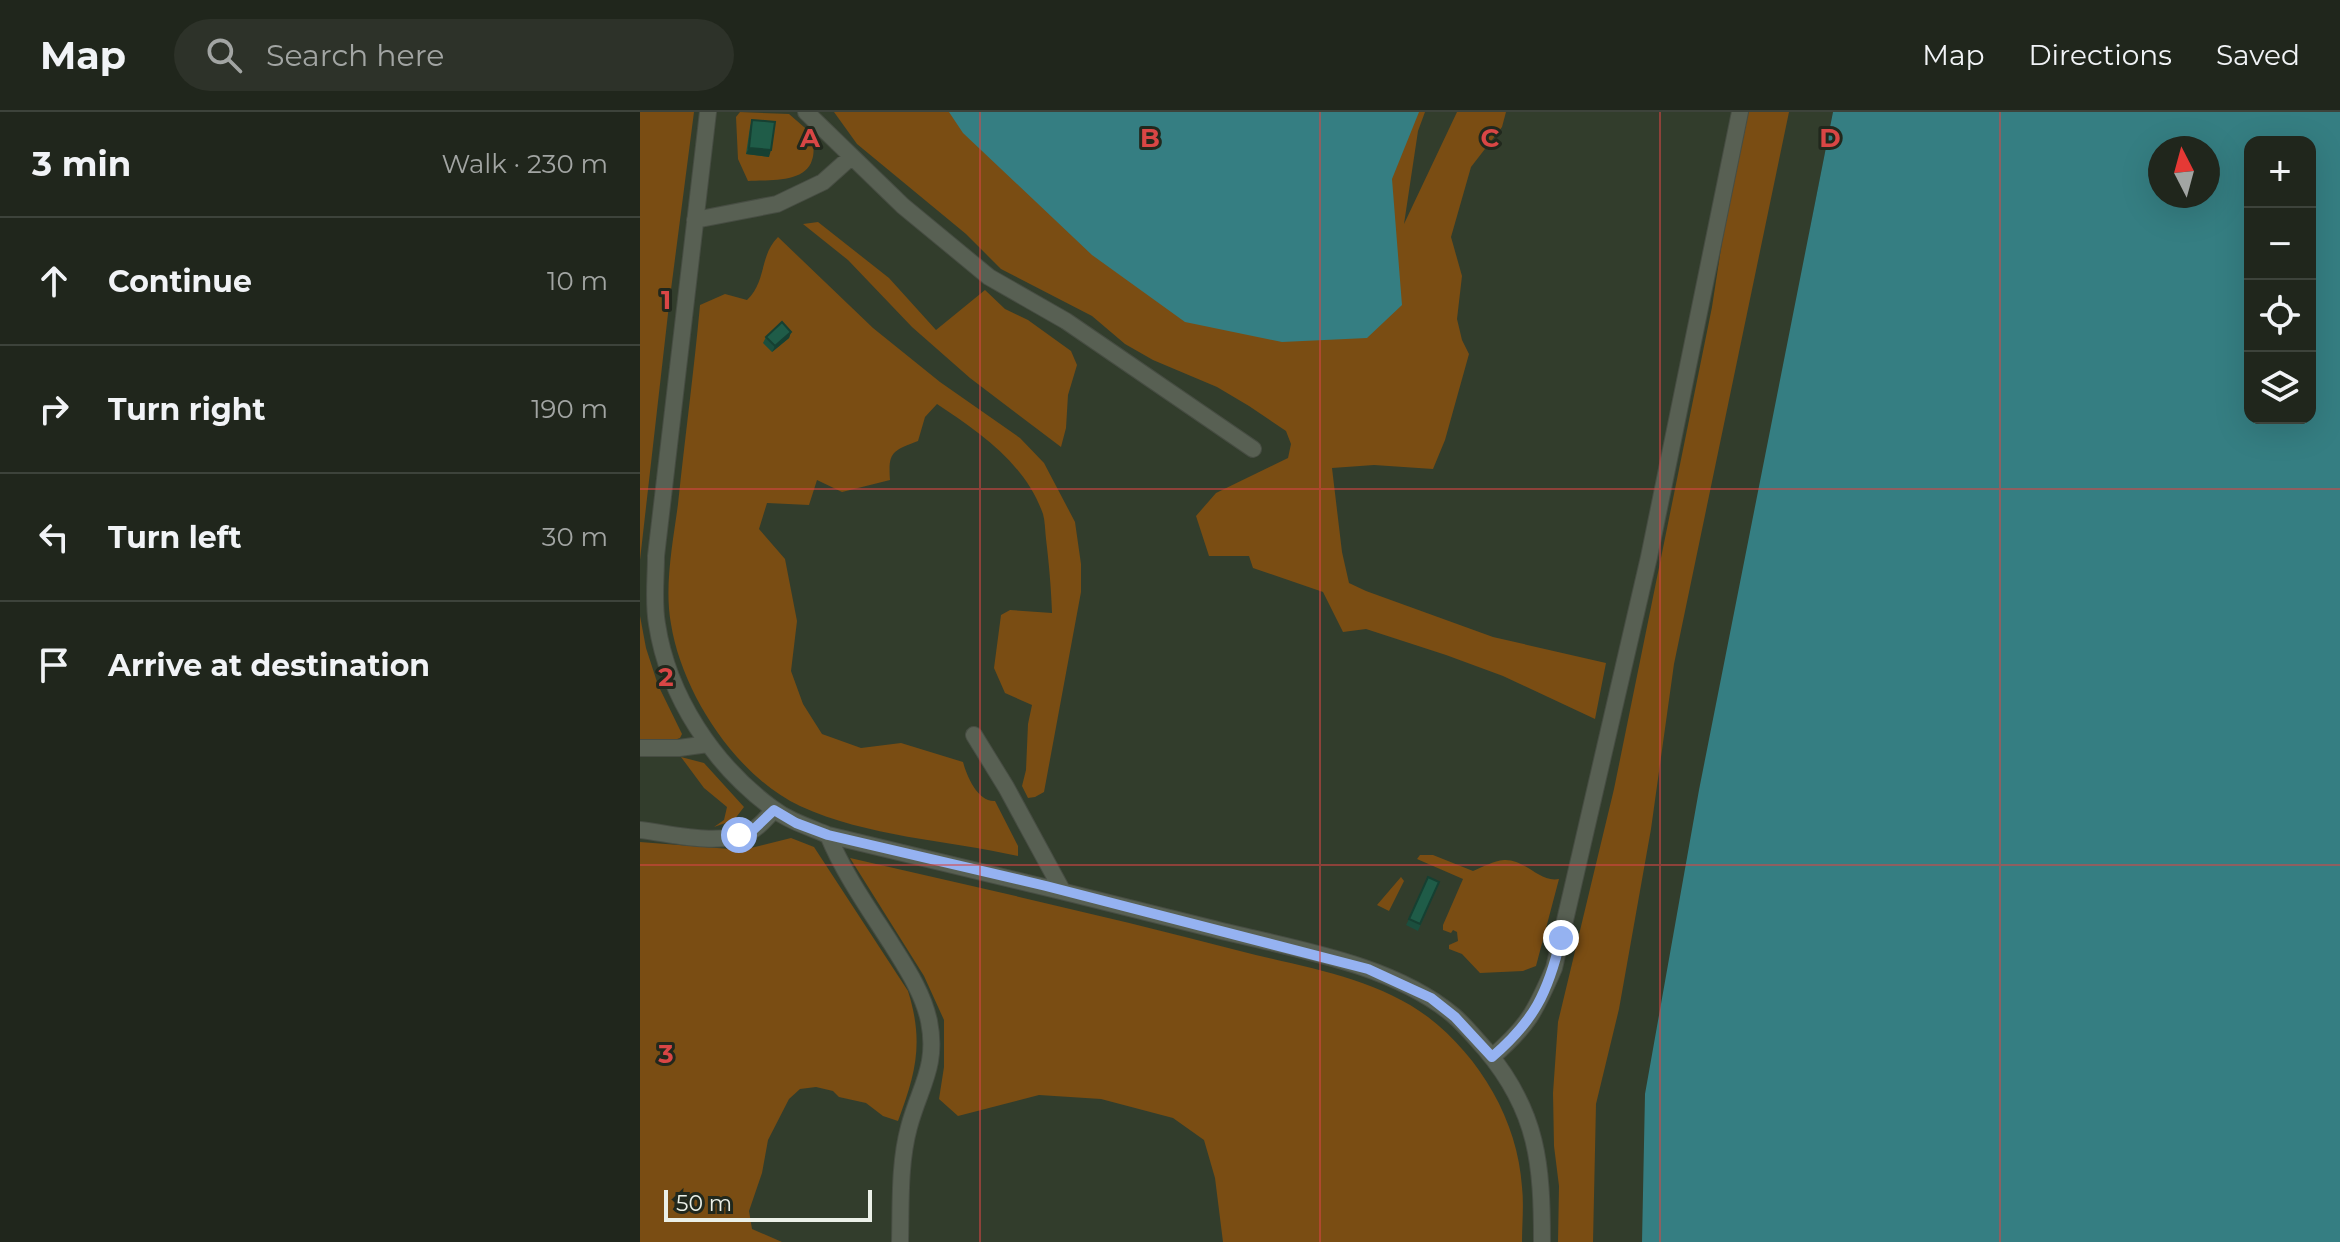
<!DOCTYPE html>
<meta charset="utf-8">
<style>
:root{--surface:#20261c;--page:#2d3229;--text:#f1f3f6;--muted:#a2a5a3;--line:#3d433b}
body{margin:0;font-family:Montserrat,sans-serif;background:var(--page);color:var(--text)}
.controls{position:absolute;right:24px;top:24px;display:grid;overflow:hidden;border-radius:16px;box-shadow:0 8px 32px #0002}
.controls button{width:72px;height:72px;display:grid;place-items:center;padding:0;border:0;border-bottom:2px solid var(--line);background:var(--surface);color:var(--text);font:40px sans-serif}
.compass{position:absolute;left:1508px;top:24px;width:72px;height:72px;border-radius:50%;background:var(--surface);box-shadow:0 8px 32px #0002;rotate:354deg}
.scale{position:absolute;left:24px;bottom:20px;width:208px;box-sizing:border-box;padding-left:8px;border:4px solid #ebf0e8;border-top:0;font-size:22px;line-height:28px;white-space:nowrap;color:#ebf0e8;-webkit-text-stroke:6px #21281d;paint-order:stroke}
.stop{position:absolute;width:24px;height:24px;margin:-18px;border:6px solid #95b2f1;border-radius:50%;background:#fff}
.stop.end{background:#95b2f1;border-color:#fff;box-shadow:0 2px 8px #0008}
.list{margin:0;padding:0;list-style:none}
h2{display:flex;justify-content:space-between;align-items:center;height:104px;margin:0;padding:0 32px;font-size:34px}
h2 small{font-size:26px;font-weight:400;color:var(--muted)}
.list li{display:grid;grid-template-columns:52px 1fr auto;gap:24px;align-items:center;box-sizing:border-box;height:128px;padding:0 32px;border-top:2px solid var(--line)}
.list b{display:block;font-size:30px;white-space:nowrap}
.list em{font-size:26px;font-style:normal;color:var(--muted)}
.icon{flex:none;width:44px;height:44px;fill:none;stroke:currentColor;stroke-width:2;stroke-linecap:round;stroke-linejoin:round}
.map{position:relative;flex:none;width:1700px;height:1130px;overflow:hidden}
header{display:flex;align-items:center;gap:48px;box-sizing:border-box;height:112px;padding:0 40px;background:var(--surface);border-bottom:2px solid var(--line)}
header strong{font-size:38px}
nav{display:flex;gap:44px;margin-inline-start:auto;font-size:28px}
.search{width:560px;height:72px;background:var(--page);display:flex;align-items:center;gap:20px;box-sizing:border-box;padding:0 28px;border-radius:44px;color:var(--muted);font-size:30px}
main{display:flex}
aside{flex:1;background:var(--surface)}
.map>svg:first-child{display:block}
</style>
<header>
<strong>Map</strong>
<div class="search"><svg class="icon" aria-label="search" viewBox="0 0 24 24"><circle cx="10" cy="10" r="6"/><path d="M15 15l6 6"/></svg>Search here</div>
<nav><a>Map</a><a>Directions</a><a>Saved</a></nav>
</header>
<main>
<aside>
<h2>3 min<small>Walk · 230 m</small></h2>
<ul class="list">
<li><svg class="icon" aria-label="ahead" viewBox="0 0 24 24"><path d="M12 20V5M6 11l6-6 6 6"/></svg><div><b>Continue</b></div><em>10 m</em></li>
<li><svg class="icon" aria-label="right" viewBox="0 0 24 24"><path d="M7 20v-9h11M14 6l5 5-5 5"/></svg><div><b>Turn right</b></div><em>190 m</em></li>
<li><svg class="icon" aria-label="left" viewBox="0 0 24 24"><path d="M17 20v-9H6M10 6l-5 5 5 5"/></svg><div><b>Turn left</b></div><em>30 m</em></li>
<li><svg class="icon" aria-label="arrive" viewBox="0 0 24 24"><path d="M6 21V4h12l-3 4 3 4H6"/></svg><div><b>Arrive at destination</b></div></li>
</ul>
</aside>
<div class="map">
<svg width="1700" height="1130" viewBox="0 0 1700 1130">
<rect width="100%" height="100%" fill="#2a3226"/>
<path fill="#323d2c" d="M0,0H309L752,67L779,0H1193L1171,112L1002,1130H0Z"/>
<path fill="#7a4d13" d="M0,0H54L29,193L0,448Z
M100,0L149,2L172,22C173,30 175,40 172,48C166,71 127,68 108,69L98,47L96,5Z
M194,0H785L778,19L764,112L817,0H866L862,15L831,55L811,125L822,164L817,207L822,228L829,242L805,328L793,357L734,353L692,356L702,440L709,471L726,479L853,525L966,551L955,607L863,564L806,543L726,517L703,520L683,480L613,456L609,444H569L556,404L576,381L648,346L651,332L646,319L609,294L577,275L513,248L485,232L452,204L361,157L326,122L217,32Z
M1106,0H1149L1034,552L1011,717L979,897L956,992L953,1130H918L919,1074L914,1034L913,981L918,910L974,677L1072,195L1090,78Z
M178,110L249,166L296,218L345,178L365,197L388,208L431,239L437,253L428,283L426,316L421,335L330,266L272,215L208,148L163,112Z
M138,125L233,216L300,270L380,326L404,351L435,410L441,452V480L404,680L395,685L388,686L382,674L386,658L388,612L392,593L365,581L354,556L361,503L370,498L412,501C411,475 409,452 406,427C405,418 405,409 403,402C385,351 339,320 297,292L285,305L278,329C252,339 248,340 250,368L202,380L177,368L169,393L127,391L119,417L145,447L157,509L151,559L163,592L182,622L221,636L261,631L323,650C327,665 338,690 355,689L378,734V744C306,728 228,725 160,694C96,664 42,581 31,512C24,474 33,430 38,392C45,325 54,259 60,193L85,182L107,188C127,169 119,144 138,125Z
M0,504L6,536L18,573L42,622L40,626L29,630L0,629Z
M41,645L64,651L104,695L94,708L74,715L84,708L87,695L64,676Z
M151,726L174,735L268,879C284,930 276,961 258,1009L243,1004L226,991L199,985L193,979L176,975L160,977L149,987L128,1028L122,1061L109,1099L112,1117L142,1130H0V730L103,738Z
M780,743H793L833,759C842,755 854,749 864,748C886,747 899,771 919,767L896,854L883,859L840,861L822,842L809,837V833L818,829L817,820L813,818L811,821L803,818V813L823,767L777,747Z
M210,746C340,776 471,805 600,839C663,855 735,865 788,905C840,945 878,1009 882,1075C884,1093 882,1112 882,1130H583L575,1066L564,1028L533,1006L461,987L399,983L318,1004L299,987L304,955V908L284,864Z
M761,765L764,769L749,799L737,793Z"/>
<path fill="#357e82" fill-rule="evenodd" d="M309,0H779L752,67L762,193L727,226L642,230L545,210L452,143L323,21Z
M1193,0H1700V1130H1002L1005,982L1059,678ZM1610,30H1670V306H1610ZM1520,36H1568V84H1520Z"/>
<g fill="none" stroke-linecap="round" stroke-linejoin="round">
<defs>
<path id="service" d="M68,0L16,444C16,466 13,490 17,512C28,585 74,653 132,696C149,709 169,715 188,723C315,753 443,784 570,816C648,836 750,850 813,903C825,913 835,926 846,938C898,1000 902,1053 902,1130
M166,0L263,94L349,165L426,209L613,337
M55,108L137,92L183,70L211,45
M334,623L366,675L422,778
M0,636H39L68,632
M0,718C34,722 79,735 111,719C120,715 127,705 134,698
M188,723C204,762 229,797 252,833C267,857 283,881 289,909C298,954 280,974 269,1015C259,1052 261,1092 260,1130
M852,945C888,914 895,900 914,856L1009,445L1100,0"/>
</defs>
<use href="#service" stroke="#474d43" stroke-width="18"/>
<use href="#service" stroke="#586053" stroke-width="16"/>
</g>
<path fill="#1b4f3e" d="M112,8L129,45L106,42L110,15Z
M151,220L149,226L132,240L123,231L126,225Z
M799,770L778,819L766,813L769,807Z"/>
<path fill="#164032" d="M109,36L131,38L129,45L106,42Z
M151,220L149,226L132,240L135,234Z"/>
<path fill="#1f5c48" stroke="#164032" stroke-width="2" d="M112,8L135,10L131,38L109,36Z
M142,210L151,220L135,234L126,225Z
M788,765L799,770L780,812L769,807Z"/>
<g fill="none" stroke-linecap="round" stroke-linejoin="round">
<path stroke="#95b2f1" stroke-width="10" d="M99,723L112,719L134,698L156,711L188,723L406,774L728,857L791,886L815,905L852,945C894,909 908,881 921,826"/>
</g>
<path fill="none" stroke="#d94645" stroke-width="2" stroke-opacity="0.55" d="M340,0V1130M680,0V1130M1020,0V1130M1360,0V1130M0,377H1700M0,753H1700"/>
<g font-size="26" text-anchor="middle" font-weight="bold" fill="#d94645" stroke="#21281d" stroke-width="6" stroke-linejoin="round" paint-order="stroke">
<text x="170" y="35">A</text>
<text x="510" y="35">B</text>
<text x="850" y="35">C</text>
<text x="1190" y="35">D</text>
<text x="26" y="197">1</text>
<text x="26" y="574">2</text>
<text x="26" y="951">3</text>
</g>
</svg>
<div class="controls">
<button>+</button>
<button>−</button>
<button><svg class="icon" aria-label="locate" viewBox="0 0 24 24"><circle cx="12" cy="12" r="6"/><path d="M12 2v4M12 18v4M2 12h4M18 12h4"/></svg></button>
<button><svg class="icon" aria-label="layers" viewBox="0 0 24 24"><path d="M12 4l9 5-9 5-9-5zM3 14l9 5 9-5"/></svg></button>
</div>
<svg class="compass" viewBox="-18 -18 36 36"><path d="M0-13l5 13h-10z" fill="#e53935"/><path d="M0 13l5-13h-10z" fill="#a2a5a3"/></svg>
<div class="scale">50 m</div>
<div class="stop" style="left:99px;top:723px"></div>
<div class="stop end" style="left:921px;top:826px"></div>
</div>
</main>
